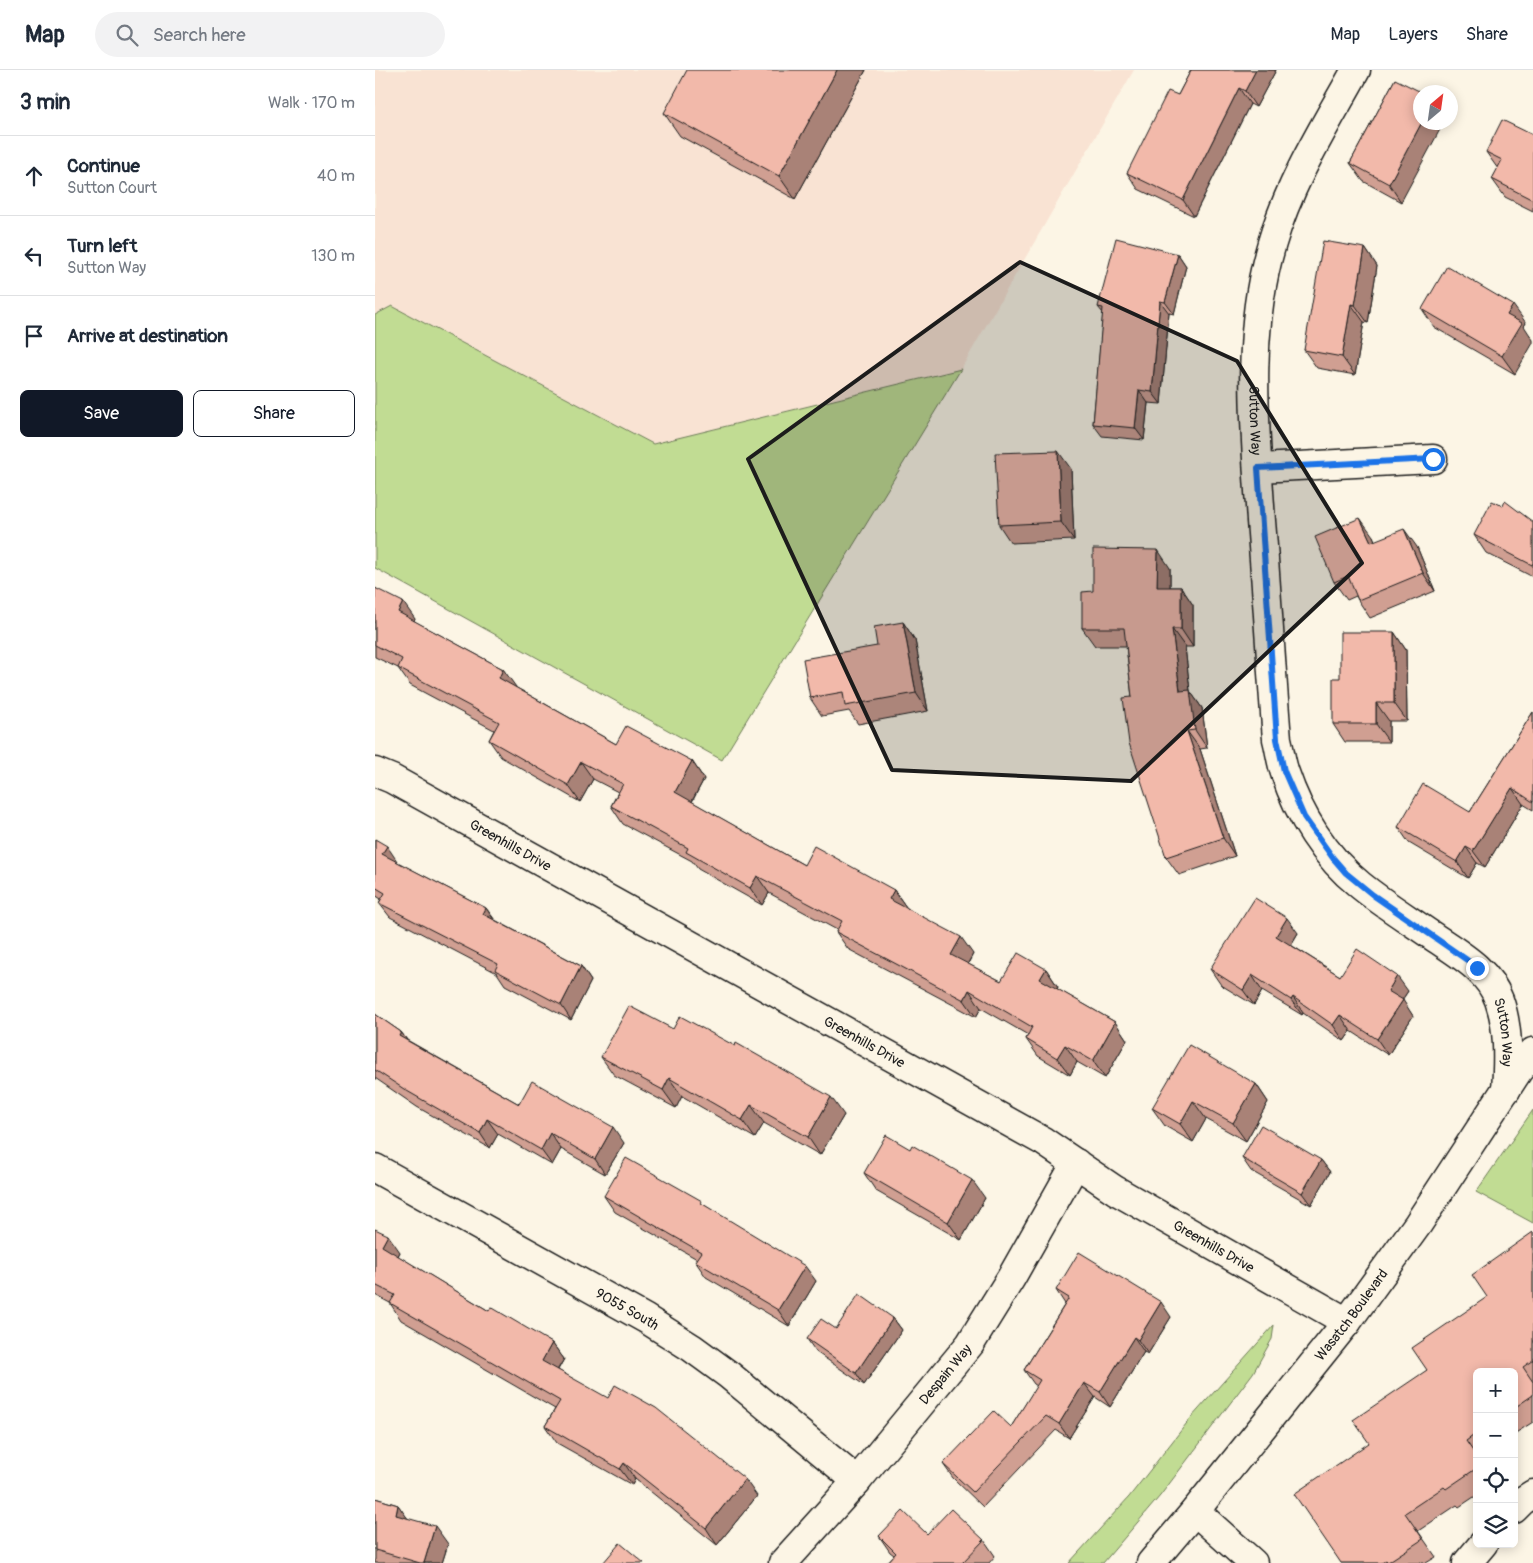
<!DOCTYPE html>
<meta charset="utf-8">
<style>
:root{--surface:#fff;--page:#f2f2f3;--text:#1f2937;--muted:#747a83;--line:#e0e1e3;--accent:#111827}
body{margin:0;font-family:Pangolin,sans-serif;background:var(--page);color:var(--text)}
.controls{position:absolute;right:15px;bottom:15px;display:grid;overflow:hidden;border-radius:8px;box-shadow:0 2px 12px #0003}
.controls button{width:45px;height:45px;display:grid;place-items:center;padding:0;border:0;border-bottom:1px solid var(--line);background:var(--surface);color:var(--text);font:25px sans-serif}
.compass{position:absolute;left:1038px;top:15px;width:45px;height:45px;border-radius:50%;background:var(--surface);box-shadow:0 2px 12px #0003;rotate:29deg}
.stop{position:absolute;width:15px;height:15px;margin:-11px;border:4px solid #1a73e8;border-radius:50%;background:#fff}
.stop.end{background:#1a73e8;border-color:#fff;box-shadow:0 1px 5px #0008}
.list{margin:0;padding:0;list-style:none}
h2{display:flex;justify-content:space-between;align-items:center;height:65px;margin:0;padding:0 20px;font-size:21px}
h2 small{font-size:16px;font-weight:400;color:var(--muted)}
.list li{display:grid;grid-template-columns:32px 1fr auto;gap:15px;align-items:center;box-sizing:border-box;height:80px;padding:0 20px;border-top:1px solid var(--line)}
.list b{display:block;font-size:19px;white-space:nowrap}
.list p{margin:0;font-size:16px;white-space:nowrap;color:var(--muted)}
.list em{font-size:16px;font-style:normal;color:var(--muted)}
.actions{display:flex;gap:10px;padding:15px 20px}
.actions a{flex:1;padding:11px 0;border:1px solid var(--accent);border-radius:8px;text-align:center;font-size:18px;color:var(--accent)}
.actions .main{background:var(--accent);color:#fff}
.icon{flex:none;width:28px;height:28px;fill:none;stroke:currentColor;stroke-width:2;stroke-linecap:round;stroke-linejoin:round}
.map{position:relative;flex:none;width:1158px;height:1493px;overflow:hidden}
header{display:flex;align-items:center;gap:30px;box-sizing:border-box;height:70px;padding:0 25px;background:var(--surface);border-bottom:1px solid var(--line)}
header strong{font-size:24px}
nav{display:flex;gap:28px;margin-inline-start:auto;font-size:18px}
.search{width:350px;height:45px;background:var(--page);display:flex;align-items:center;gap:12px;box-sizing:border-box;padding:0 18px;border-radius:28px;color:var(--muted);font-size:19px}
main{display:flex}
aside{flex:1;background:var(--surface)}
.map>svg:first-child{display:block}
</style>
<header>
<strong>Map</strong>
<div class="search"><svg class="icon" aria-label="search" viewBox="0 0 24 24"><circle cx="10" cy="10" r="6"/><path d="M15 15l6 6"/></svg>Search here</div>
<nav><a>Map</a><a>Layers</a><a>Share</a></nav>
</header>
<main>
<aside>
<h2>3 min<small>Walk · 170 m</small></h2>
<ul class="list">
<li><svg class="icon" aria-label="ahead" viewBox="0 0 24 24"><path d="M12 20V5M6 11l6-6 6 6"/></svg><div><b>Continue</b><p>Sutton Court</p></div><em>40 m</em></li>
<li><svg class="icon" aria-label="left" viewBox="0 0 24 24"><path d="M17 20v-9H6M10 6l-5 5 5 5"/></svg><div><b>Turn left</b><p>Sutton Way</p></div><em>130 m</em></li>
<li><svg class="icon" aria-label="arrive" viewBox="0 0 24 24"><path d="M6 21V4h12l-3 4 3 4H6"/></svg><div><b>Arrive at destination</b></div></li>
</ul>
<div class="actions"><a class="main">Save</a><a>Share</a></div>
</aside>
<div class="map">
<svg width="1158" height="1493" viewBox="0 0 1158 1493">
<rect width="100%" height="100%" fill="#fcf5e5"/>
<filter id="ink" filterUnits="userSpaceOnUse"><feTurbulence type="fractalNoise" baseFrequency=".02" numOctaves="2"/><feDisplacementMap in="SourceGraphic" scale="10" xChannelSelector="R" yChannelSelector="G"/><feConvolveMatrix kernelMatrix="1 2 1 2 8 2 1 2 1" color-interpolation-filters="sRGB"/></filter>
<g filter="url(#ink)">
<path fill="#f9e3d3" d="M0,0H759L586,299L278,374L17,236L0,245Z"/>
<path fill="#c1dc93" stroke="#6e7c58" d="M17,236L278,374L586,299L347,690L0,498V245Z
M1158,1040V1153L1101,1122Z
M899,1255L897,1269L878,1303L785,1426L728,1493H694L754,1427L815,1349Z"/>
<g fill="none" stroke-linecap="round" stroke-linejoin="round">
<defs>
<g id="street">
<path id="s1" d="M981,0C950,56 915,111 897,173C870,263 880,358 886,451C892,523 896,596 902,669C905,680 906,692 910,703C924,745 950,787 985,815C1007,833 1033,849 1056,865C1082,883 1113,899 1124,930C1134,958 1133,990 1131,1020"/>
<path d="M883,398L1058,389"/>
<path id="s2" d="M0,702L17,709L668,1071L740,1120L972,1252"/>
<path id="s3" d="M0,1098L271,1249L317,1278L354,1305L482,1411"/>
<path d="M1139,1439L1147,1431L1158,1424"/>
<path d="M820,1441L878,1493"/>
<path id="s4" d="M408,1493L482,1411L595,1274L636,1208L701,1093"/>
<path d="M1092,1493L1108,1474"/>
</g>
<g id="secondary">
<path id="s5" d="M776,1493L820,1441L972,1252L1043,1154L1143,1001L1158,982"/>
</g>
</defs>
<use href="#street" stroke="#1c1c1c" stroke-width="31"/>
<use href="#secondary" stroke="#1c1c1c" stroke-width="31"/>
<use href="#street" stroke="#fcf5e5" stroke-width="28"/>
<use href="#secondary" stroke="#fcf5e5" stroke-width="28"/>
</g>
<path fill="#d09f92" stroke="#1c1c1c" d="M491,0L420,129L305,66L289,43Z
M816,0H901L881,37L875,34L819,146L763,119L752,103L803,25Z
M1020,9L1026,132L988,111L975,93Z
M1158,65V141L1130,127L1117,109L1123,99L1111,82Z
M990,178L1002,196L993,253L989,252L980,305L942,298L929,280Z
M803,184L811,196L799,244L794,243L786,334L773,333L769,370L727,366L718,354L728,243L723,237Z
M1047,239L1151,253L1149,256L1140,304L1059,257Z
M696,399L699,470L636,473L624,455Z
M1158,452V507L1111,483L1099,465Z
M998,466L1000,471L1042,477L1060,521L995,548L983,530L981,526L972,530L959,512Z
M795,498V517H806L818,535V577H810L815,621L827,638L832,678L825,679L860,786L804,805L791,787L757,627L751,576H720L707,558L718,521Z
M0,518L40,549L39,551L128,599L140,617L241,674L317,691L329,709L317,732L429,795L519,820L531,837L598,884L593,894L626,911L671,899L683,917L682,919L740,952L752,970L730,1008L702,992L695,1005L663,986L651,969L653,965L606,938L601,947L473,879L461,862L462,860L394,823L387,835L323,799L317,791L248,754L236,736L243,722L218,709L205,732L126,687L114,670L119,660L35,615L23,598L0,587Z
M528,552L540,570L553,641L483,654L474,641L447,646L435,628L502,576Z
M1019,562L1031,580L1032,651H1014V672H970L958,654Z
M1158,642V740L1148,734L1110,797L1102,793L1093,808L1034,773L1023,757L1095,742Z
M0,769L22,791V792L111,838L120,850L206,896L216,911L196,950L130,915L122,903L15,847L4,833L6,829L0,825Z
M923,863L916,875L965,906L1033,921L1027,930L1038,946L1013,985L976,961L969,971L928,943L927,945L887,921L879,935L846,915L835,899Z
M0,944L26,962L32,970L144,1034L249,1073L230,1104L186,1079L177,1095L123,1064L115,1078L42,1037L0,1008Z
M298,959L469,1045L445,1085L389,1053L380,1068L307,1026L301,1038L239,1005L226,987Z
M881,1014L893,1032L871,1071L831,1049L818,1072L790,1056L777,1038Z
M867,1088L946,1090L955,1102L936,1135L876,1101Z
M489,1103L610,1128L586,1170L501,1121Z
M229,1126L329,1135L441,1211L414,1256L331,1207L320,1191L322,1189L240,1142Z
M0,1159L25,1182L23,1186L114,1241L177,1273L189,1289L183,1300L382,1426L342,1475L260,1409L257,1415L182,1373L170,1356L180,1339L26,1250L15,1233L0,1225Z
M1158,1162V1352L1139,1364V1302H1102V1425L1084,1437L1082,1435L1043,1461L1061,1487L1051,1493H966L994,1373L1052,1300L1112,1227Z
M681,1220L796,1247L773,1284L769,1282L735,1337L720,1327L694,1368L681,1360L608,1437L578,1408L568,1394L636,1357L662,1316L659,1314L649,1300L690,1234Z
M518,1248L527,1260L489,1315L441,1282L432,1269L461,1259Z
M0,1428L23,1435L32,1448L73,1474L67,1493H0Z
M552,1464L609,1470L620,1486L614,1493H512L519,1485L515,1482L504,1466Z"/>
<path fill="#a98277" stroke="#1c1c1c" d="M462,0H491L420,129L404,106Z
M881,0H901L881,37L870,21Z
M864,18L875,34L819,146L808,130Z
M1047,52H1069L1026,132L1014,114Z
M990,178L1002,196L993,253L980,235Z
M803,184L811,196L799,244L790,232Z
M785,231L794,243L786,334L777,322Z
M976,234L989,252L980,305L967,287Z
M1138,235L1151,253L1149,256L1158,270V273L1140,304L1127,286L1132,245Z
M764,320L773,333L769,370L760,358Z
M683,381L696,399L699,470L686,452Z
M985,448L998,466L1008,490L996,472Z
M1029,459L1042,477L1060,521L1048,503Z
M783,480L795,498V535L782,517Z
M806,517L818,535V577L806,559Z
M28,532L40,549L35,560L23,542Z
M528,552L540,570L553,641L541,623Z
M797,559L810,577L815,621L827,638L832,678L820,660L805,621Z
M1019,562L1031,580L1032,651L1019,633Z
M128,599L141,617L136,626L124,608Z
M1001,633L1014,651V672L1001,654Z
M812,661L825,679L860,786L848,768Z
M317,691L329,709L312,740L300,722Z
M206,692L218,709L205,732L193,715Z
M1137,718L1148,734L1110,797L1098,781Z
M12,776L22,791L17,799L7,784Z
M1091,777L1102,793L1093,808L1082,792Z
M382,806L394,823L387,835L375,818Z
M519,820L531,837L527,846L514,829Z
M111,838L121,853L108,844Z
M912,848L923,863L912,881L901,866Z
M586,867L598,884L588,902L576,885Z
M206,896L216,911L196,950L186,935Z
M671,899L683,917L677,927L665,909Z
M877,905L887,921L879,935L868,920Z
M1022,906L1033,921L1023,936L1013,921Z
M594,920L606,938L601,947L589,930Z
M918,927L928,943L927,945L916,930Z
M1028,930L1038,946L1013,985L1002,969Z
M965,945L976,961L969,971L958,955Z
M740,952L752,970L730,1008L718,991Z
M26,962L37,977L24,966Z
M690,975L702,992L695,1005L682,988Z
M294,1008L307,1026L301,1038L288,1020Z
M881,1014L893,1032L871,1071L858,1053Z
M456,1027L469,1045L445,1085L433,1067Z
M818,1031L831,1049L818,1072L805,1054Z
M376,1035L389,1053L380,1068L367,1050Z
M112,1049L123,1064L115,1078L105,1063Z
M238,1057L249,1073L230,1104L220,1089Z
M175,1063L186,1079L177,1095L166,1080Z
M946,1090L955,1102L936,1135L927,1123Z
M597,1110L610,1128L586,1170L573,1152Z
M13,1165L25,1182L19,1193L7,1176Z
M430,1196L441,1211L414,1256L403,1240Z
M786,1232L796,1247L773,1284L763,1270Z
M518,1248L527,1260L489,1315L481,1303Z
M759,1267L769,1282L735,1337L725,1322Z
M177,1273L189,1289L178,1307L167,1291Z
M709,1313L720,1327L694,1368L684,1354Z
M249,1393L260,1409L257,1415L245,1399Z
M370,1409L382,1426L342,1475L331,1458Z
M23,1435L36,1453L21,1445Z
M60,1456L73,1474L67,1493H49Z"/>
<path fill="#f2b9aa" stroke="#1c1c1c" d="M312,0H462L404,106L289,43Z
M816,0H881L870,21L864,18L808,130L752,103L793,21L803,25Z
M1020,9L1046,22V52H1047L1014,114L975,93Z
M1127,50L1158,65V130L1117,109L1127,90L1111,82Z
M741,168L803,184L790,232L785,231L777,322L764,320L760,358L718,354L728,238L723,237Z
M948,171L990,178L980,235L976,234L967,287L929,280Z
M1072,196L1138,235L1132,245L1147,253L1127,286L1047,239Z
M683,381L686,452L624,455L620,383Z
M1117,431L1128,436L1130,431L1158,452V493L1157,495L1099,465Z
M985,448L996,472L1029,459L1048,503L983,530L973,506L959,512L940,467Z
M718,479L783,480L782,517H806V559H797L805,621L815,620L820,660L812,661L848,768L791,787L754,673L748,628L757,627L749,558H707V522L718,521Z
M0,518L28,532L23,542L128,599L124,608L241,674L251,656L317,691L300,722L429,795L439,776L519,820L514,829L586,867L576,885L626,911L643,883L671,899L665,909L740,952L718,991L690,975L682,988L651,969L657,957L594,920L589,930L461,862L467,851L382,806L375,818L311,782L313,778L236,736L248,714L206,692L193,715L114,670L124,652L23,598L27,589L0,575Z
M528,552L541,623L470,636L468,622L435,628L428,589L502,576L499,557Z
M965,562H1019V633H1001V654H958V608H965Z
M1158,642V732L1137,718L1098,781L1091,777L1082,792L1023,757L1048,714L1095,742Z
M0,769L12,776L7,784L111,838L108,844L206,896L186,935L120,900L123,894L4,833L10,823L0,817Z
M880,828L912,848L901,866L965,906L982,879L1022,906L1013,921L1028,930L1002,969L965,945L958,955L918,927L916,930L877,905L868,920L835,899Z
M254,936L298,959L305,946L360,976L361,973L456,1027L433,1067L376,1035L367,1050L294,1008L288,1020L226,987Z
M0,944L26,962L24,966L144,1034L157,1011L238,1057L220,1089L175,1063L166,1080L112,1049L105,1063L32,1021L0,1000Z
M814,975L881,1014L858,1053L818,1031L805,1054L777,1038Z
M886,1055L946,1090L927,1123L867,1088Z
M511,1065L535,1079L537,1075L597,1110L573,1152L489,1103Z
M251,1088L327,1131L326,1133L430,1196L403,1240L320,1191L326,1182L229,1126Z
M0,1159L13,1165L7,1176L114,1241L116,1237L177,1273L167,1291L233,1328L240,1315L281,1338L370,1409L331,1458L249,1393L245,1399L170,1356L185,1331L15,1233L20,1225L0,1215Z
M1158,1162V1290L1148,1297L1158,1312V1325L1139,1338V1302H1102V1363L1091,1371L1102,1387V1398L1071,1419L1069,1417L1030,1443L1048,1469L1013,1492L1011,1490L1007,1493H966L919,1424L994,1373L978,1350L1052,1300L1037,1278L1112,1227L1097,1205Z
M704,1182L786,1232L763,1270L759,1267L725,1322L709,1313L684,1354L671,1346L598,1422L568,1394L619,1341L636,1357L665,1310L649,1300L694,1228L681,1220Z
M484,1224L518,1248L481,1303L432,1269L446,1249L461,1259Z
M0,1428L23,1435L21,1445L60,1456L49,1493H45L0,1480Z
M576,1439L609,1470L587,1493H512L521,1483L504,1466L528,1441L552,1464Z
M245,1473L269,1493H228Z"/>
</g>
<g fill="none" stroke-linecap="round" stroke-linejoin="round" filter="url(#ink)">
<path stroke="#1a73e8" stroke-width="6" d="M1058,389L883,398L902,669L909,701L929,747L958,788L971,803L998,825L1092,890L1102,898"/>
</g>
<path fill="#1c1c1c" fill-opacity="0.2" stroke="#1c1c1c" stroke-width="4" stroke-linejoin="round" d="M645,192L862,291L987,493L756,711L517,700L373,389Z"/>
<g text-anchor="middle" stroke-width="4" stroke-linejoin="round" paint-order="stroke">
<g font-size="14" fill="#1c1c1c" stroke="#fcf5e5">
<text dy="5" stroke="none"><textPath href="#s1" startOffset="372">Sutton Way</textPath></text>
<text dy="5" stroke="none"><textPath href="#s2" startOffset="154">Greenhills Drive</textPath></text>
<text dy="5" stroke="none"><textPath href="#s1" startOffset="1078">Sutton Way</textPath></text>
<text dy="5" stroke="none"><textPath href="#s2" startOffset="559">Greenhills Drive</textPath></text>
<text dy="5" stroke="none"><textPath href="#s2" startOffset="964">Greenhills Drive</textPath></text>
<text dy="5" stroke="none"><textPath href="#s3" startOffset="289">9055 South</textPath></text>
<text dy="5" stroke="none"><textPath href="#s5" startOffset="319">Wasatch Boulevard</textPath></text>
<text dy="5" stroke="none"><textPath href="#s4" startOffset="249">Despain Way</textPath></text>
</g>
</g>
</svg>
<div class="controls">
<button>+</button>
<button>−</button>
<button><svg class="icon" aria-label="locate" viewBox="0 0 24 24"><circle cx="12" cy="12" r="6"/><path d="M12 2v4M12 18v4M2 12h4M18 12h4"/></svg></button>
<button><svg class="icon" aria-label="layers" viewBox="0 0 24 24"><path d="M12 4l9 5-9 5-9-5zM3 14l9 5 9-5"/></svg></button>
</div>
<svg class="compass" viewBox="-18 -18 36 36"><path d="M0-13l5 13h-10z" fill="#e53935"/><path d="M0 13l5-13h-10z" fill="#747a83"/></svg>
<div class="stop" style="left:1058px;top:389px"></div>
<div class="stop end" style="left:1102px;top:898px"></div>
</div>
</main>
